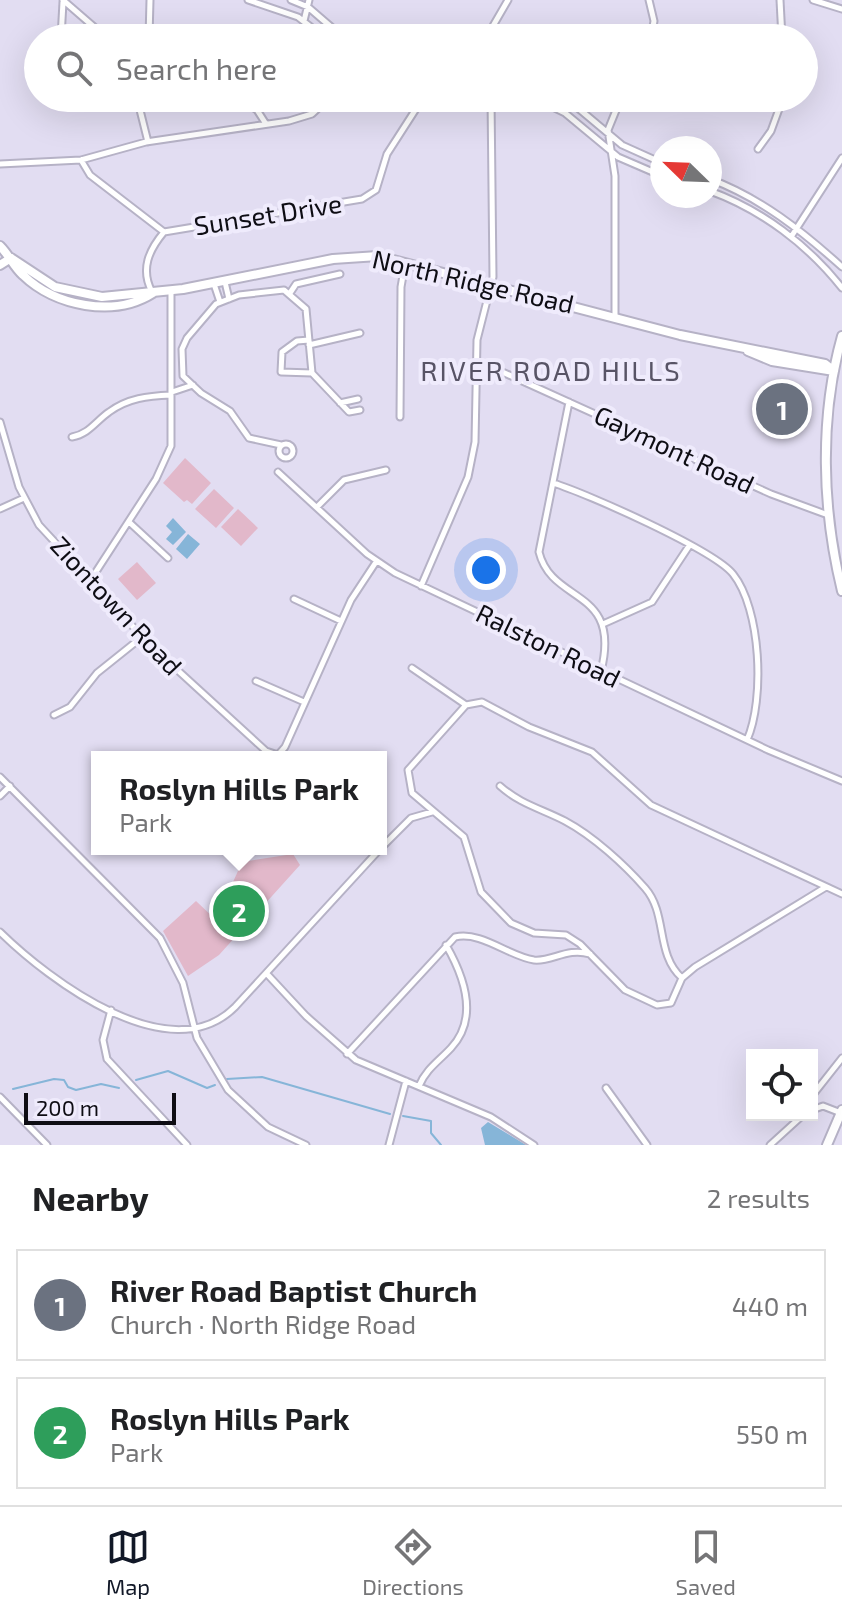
<!DOCTYPE html>
<meta charset="utf-8">
<style>
:root{--surface:#fff;--page:#f6f6f6;--text:#202124;--muted:#757577;--line:#e0e0e0;--accent:#111827}
body{margin:0;font-family:"Exo 2",sans-serif;background:var(--page);color:var(--text)}
.controls{position:absolute;right:24px;bottom:24px;display:grid;overflow:hidden;border-radius:0px;box-shadow:0 8px 32px #0002}
.controls button{width:72px;height:72px;display:grid;place-items:center;padding:0;border:0;border-bottom:2px solid var(--line);background:var(--surface);color:var(--text);font:40px sans-serif}
.compass{position:absolute;left:650px;top:136px;width:72px;height:72px;border-radius:50%;background:var(--surface);box-shadow:0 8px 32px #0002;rotate:293deg}
.scale{position:absolute;left:24px;bottom:20px;width:152px;box-sizing:border-box;padding-left:8px;border:4px solid #0e0d14;border-top:0;font-size:22px;line-height:28px;white-space:nowrap;color:#0e0d14;-webkit-text-stroke:6px #efebfc;paint-order:stroke}
.you{position:absolute;left:486px;top:570px;width:28px;height:28px;margin:-20px;border:6px solid #fff;border-radius:50%;background:#1a73e8;box-shadow:0 0 0 12px #1a73e833}
.badge{display:grid;place-items:center;width:52px;height:52px;border-radius:50%;background:var(--accent);color:#fff;font-size:26px;font-weight:700}
.pin{position:absolute;translate:-50% -50%;border:4px solid #fff;box-shadow:0 2px 8px #0006}
.popup{position:absolute;left:91px;top:751px;width:296px;height:104px;box-sizing:border-box;display:grid;place-content:center;border-radius:0px;background:var(--surface);filter:drop-shadow(0 2px 6px #0005);font-size:26px;white-space:nowrap;color:var(--muted)}
.popup b{font-size:30px;color:var(--text)}
.popup::after{content:'';position:absolute;left:50%;top:100%;margin-left:-16px;border:16px solid transparent;border-top-color:var(--surface)}
.list{margin:0;padding:0;list-style:none}
h2{display:flex;justify-content:space-between;align-items:center;height:104px;margin:0;padding:0 32px;font-size:34px}
h2 small{font-size:26px;font-weight:400;color:var(--muted)}
.list li{display:grid;grid-template-columns:52px 1fr auto;gap:24px;align-items:center;box-sizing:border-box;height:112px;margin:0 16px 16px;padding:0 16px;border:2px solid var(--line);border-radius:0px}
.list b{display:block;font-size:30px;white-space:nowrap}
.list p{margin:0;font-size:26px;white-space:nowrap;color:var(--muted)}
.list em{font-size:26px;font-style:normal;color:var(--muted)}
.icon{flex:none;width:44px;height:44px;fill:none;stroke:currentColor;stroke-width:2;stroke-linecap:round;stroke-linejoin:round}
.map{position:relative;flex:none;width:842px;height:1145px;overflow:hidden}
.search{position:absolute;background:var(--surface);box-shadow:0 8px 32px #0002;left:24px;right:24px;top:24px;height:88px;display:flex;align-items:center;gap:20px;box-sizing:border-box;padding:0 28px;border-radius:44px;color:var(--muted);font-size:30px}
.sheet{height:360px;background:var(--surface)}
nav{display:flex;justify-content:space-around;align-items:center;box-sizing:border-box;height:112px;border-top:2px solid var(--line);background:var(--surface);font-size:22px;color:var(--muted)}
nav a{display:grid;justify-items:center;gap:4px}
nav .on{color:var(--accent)}
.map>svg:first-child{display:block}
</style>
<div class="map">
<svg width="842" height="1145" viewBox="0 0 842 1145">
<rect width="100%" height="100%" fill="#e2ddf2"/>
<path fill="#e2b8ca" d="M185,458L211,483L192,504L187,500L184,502L163,483Z
M214,489L234,508L216,528L195,509Z
M238,509L258,528L241,546L221,527Z
M137,562L156,583L137,600L118,579Z
M293,854L300,865L219,955L188,976L163,931L196,901L216,920L242,862Z"/>
<path fill="#86b5d8" d="M173,518L186,532L173,545L166,539L172,532L166,526Z
M188,534L200,544L187,559L176,549Z
M488,1122L526,1145H485L481,1128Z"/>
<g fill="none" stroke-linecap="round" stroke-linejoin="round">
<path stroke="#86b5d8" stroke-width="2" d="M227,1079L262,1077L390,1114
M136,1080L168,1071L207,1088L215,1085
M13,1089L54,1079L64,1080L68,1087L76,1090L101,1084L119,1088
M403,1116L431,1121V1133L441,1145"/>
<defs>
<path id="street" d="M63,0L101,33L127,38
M248,0L298,17L325,38
M291,0L308,7L344,38
M649,0L654,21L651,38
M780,0L782,38
M813,0L842,9
M304,21L309,0
M61,38L63,2
M149,38L150,0
M486,38L508,0
M137,98L148,142
M239,98L257,110L266,124
M534,98L565,113L618,157L662,176
M566,98L622,145L662,163
M758,149L771,131L783,98
M81,160L90,175L164,232L362,199L376,190L387,154L423,98
M0,164L81,160L146,142L289,121L312,114L329,98
M710,179C761,198 802,231 842,267
M710,191C762,210 808,245 842,288
M791,237L842,158
M225,282L229,299
M214,284L220,302
M152,292C140,269 149,250 164,232
M290,293L296,284L340,274
M615,317V176L608,130L621,98
M309,340L297,341L282,352L281,372L312,373
M309,345L360,333
M477,364L487,365L771,494L828,515
M172,392L193,385
M569,402L539,552C552,605 622,587 601,671
M340,403L358,399
M400,417L401,287L405,264
M0,422L19,487L39,525L149,644L266,751L278,755
M72,437C89,434 96,421 109,412C128,398 148,396 171,395
M279 451a7 7 0 1 1 14 0a7 7 0 1 1-14 0Z
M281,445L249,438L230,411L201,393L183,376L182,349L187,338L216,304L239,295L284,290L306,309L312,373L349,412L360,410
M278,472L367,554L395,573L768,750L842,781
M553,483C586,493 714,550 733,574C761,609 765,699 747,740
M317,507L344,480L386,470
M0,509L24,498
M129,522L168,558
M90,581L156,479L171,446V291
M421,586L468,477L475,442L477,340L493,277L491,98
M294,599L341,621
M603,624L652,602L689,546
M412,668L466,705
M256,681L304,702
M54,715L70,707L97,673L142,637
M278,755L285,747L351,600L376,562
M0,777L160,938L183,983L197,1038L228,1090L268,1127L306,1145
M500,786C520,804 542,809 565,821C593,836 624,864 645,888C668,914 655,954 682,978
M0,796L10,786
M381,848L411,818L432,812
M232,849L241,855L248,849
M826,887L695,967L682,978L671,1003L657,1005L625,990L580,944L566,935L534,933L511,923L481,892L464,837L412,793L408,770L466,705L482,702L529,727L592,752L651,805L842,894
M0,932C49,980 170,1072 235,1007L380,849
M267,974L306,1016L356,1060L491,1117L534,1145
M111,1010L103,1040L107,1059L187,1145
M347,1054L455,937C482,931 508,956 534,960C552,962 567,947 590,954
M419,1086C426,1069 439,1061 451,1048C479,1018 465,978 446,945
M606,1088L647,1145
M812,1096L842,1058
M0,1097L47,1145
M812,1110L823,1106L841,1113
M389,1145L406,1081
M770,1145L803,1115"/>
<path id="secondary" d="M0,246C9,255 14,267 23,275C55,306 114,318 153,293
M11,258L55,287L102,297L183,289L333,259L378,256L680,335L825,364L834,371
M0,265L11,258
M842,336C819,418 822,509 842,591
M748,351L772,361L834,371
M827,1145L842,1110"/>
</defs>
<use href="#street" stroke="#b6b2c6" stroke-width="9"/>
<use href="#secondary" stroke="#b6b2c6" stroke-width="12"/>
<use href="#street" stroke="#fff" stroke-width="5"/>
<use href="#secondary" stroke="#fff" stroke-width="8"/>
</g>
<g text-anchor="middle" stroke-width="8" stroke-linejoin="round" paint-order="stroke">
<g font-size="26" fill="#0e0d14" stroke="#efebfc">
<text transform="translate(268 215) rotate(-9)" y="9">Sunset Drive</text>
<text transform="translate(473 282) rotate(13)" y="9">North Ridge Road</text>
<text transform="translate(674 450) rotate(25)" y="9">Gaymont Road</text>
<text transform="translate(116 606) rotate(47)" y="9">Ziontown Road</text>
<text transform="translate(548 646) rotate(26)" y="9">Ralston Road</text>
</g>
<g font-size="28" letter-spacing="2" fill="#585466" stroke="#efebfc">
<text x="551" y="381">RIVER ROAD HILLS</text>
</g>
</g>
</svg>
<div class="controls">
<button><svg class="icon" aria-label="locate" viewBox="0 0 24 24"><circle cx="12" cy="12" r="6"/><path d="M12 2v4M12 18v4M2 12h4M18 12h4"/></svg></button>
</div>
<svg class="compass" viewBox="-18 -18 36 36"><path d="M0-13l5 13h-10z" fill="#e53935"/><path d="M0 13l5-13h-10z" fill="#757577"/></svg>
<div class="scale">200 m</div>
<div class="you"></div>
<div class="pin badge" style="left:782px;top:409px;background:#6b7280">1</div>
<div class="pin badge" style="left:239px;top:911px;background:#2e9e5b">2</div>
<div class="popup"><b>Roslyn Hills Park</b>Park</div>
<div class="search"><svg class="icon" aria-label="search" viewBox="0 0 24 24"><circle cx="10" cy="10" r="6"/><path d="M15 15l6 6"/></svg>Search here</div>
</div>
<section class="sheet">
<h2>Nearby<small>2 results</small></h2>
<ul class="list">
<li><span class="badge" style="background:#6b7280">1</span><div><b>River Road Baptist Church</b><p>Church · North Ridge Road</p></div><em>440 m</em></li>
<li><span class="badge" style="background:#2e9e5b">2</span><div><b>Roslyn Hills Park</b><p>Park</p></div><em>550 m</em></li>
</ul>
</section>
<nav>
<a class="on"><svg class="icon" aria-label="map" viewBox="0 0 24 24"><path d="M3 6l6-2 6 2 6-2v14l-6 2-6-2-6 2zM9 4v14M15 6v14"/></svg>Map</a>
<a><svg class="icon" aria-label="directions" viewBox="0 0 24 24"><path d="M12 3l9 9-9 9-9-9zM9 14v-3h6M13 9l2 2-2 2"/></svg>Directions</a>
<a><svg class="icon" aria-label="saved" viewBox="0 0 24 24"><path d="M7 4h10v16l-5-4-5 4z"/></svg>Saved</a>
</nav>
